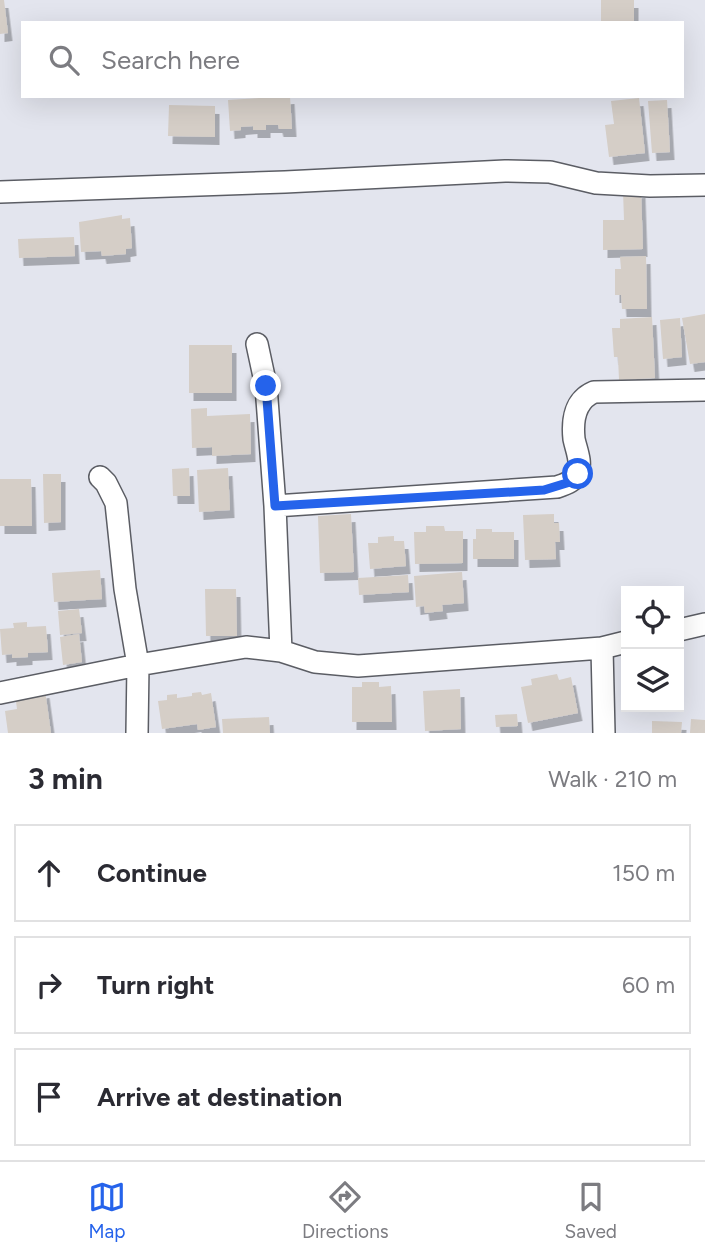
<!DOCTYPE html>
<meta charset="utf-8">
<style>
:root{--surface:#fff;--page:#f7f7f7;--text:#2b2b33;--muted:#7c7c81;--line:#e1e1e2;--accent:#2563eb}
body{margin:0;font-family:Figtree,sans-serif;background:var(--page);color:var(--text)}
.controls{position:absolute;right:21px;bottom:21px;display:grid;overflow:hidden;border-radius:0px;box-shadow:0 7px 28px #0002}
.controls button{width:63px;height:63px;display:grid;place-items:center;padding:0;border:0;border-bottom:2px solid var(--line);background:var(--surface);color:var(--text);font:35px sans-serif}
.stop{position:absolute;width:21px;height:21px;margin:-16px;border:5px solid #2563eb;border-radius:50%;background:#fff}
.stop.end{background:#2563eb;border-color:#fff;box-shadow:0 2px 7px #0008}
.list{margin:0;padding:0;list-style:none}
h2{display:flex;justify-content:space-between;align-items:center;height:91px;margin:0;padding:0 28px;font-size:30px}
h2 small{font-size:23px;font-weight:400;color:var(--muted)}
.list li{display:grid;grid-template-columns:46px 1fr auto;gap:21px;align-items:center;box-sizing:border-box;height:98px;margin:0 14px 14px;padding:0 14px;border:2px solid var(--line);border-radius:0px}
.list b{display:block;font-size:26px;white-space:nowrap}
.list em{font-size:23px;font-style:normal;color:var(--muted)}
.icon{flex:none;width:38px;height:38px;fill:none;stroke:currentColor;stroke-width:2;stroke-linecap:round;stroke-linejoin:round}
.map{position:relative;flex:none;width:705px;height:733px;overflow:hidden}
.search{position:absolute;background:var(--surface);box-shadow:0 7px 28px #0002;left:21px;right:21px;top:21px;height:77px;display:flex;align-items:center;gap:18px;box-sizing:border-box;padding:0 24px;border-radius:0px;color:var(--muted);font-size:26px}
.sheet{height:427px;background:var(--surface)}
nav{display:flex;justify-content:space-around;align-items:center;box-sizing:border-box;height:98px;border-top:2px solid var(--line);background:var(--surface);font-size:19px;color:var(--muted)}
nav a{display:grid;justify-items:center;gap:4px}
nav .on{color:var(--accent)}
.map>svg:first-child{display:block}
</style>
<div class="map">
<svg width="705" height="733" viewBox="0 0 705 733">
<defs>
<filter id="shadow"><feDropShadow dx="4.5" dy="8" stdDeviation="0" flood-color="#0004"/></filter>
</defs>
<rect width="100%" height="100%" fill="#e3e5ee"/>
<path fill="#d5cec7" filter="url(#shadow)" d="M0,0H4L8,33L0,34Z
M601,0H634V23H601Z
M290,96L292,129H279L278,125H266V130H253V126L241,127V130L230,131L228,100Z
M639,98L645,153L609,157L605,125L614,124L611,101Z
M667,100L670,152L652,153L648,101Z
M169,105L215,106V137L168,136Z
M641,190L643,249L603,250V220H624L623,191Z
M122,215V219L130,218L132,248L126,249V254L102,256L101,251L81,252L79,222Z
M74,237L75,256L19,258L18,239Z
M646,256L647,309H622L621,295H615V269H621L620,257Z
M705,314V362L690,364L682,318Z
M652,317L655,378L619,380L618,357H614L612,328H620V319Z
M680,318L682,357L663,359L660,320Z
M189,345H232V393H189Z
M207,408V416L250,414L251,454L212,456V447L192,448L191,409Z
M189,468L190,496H173L172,469Z
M228,468L230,510L199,512L197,470Z
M43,474H61V522L44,523Z
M0,479H31L32,526H0Z
M351,514L354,572L320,573L318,516Z
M554,514V523H559L560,542H555L556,559L525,560L523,515Z
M426,526H444L445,531H463V563L415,564L414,532H426Z
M476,529H492V532H514V559H473V539H476Z
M394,536V541H404L406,566L370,569L368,543H378V537Z
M100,570L102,599L54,602L52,573Z
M462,572L464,603L442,605L443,611L425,613L424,606L416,607L414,576Z
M408,575L409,592L359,595L358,578Z
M205,589H236L237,636H206Z
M79,609L82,633L60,635L58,611Z
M27,622V627L46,626L48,652L28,653V657L12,658V654L2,655L0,629L14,628L13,623Z
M79,634L82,662L63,665L60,637Z
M557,674L559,680L571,677L578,713L528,723L521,687L532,685L531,679Z
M362,682H379V687L391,686L392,722H352V687H362Z
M460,689L461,729L425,731L423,691Z
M45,690L51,733H8L5,711L17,709L15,694Z
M201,692L202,695L211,693L216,727L198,730L197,724L162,729L158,701L167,700V695L177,694V698L192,696V693Z
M517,714L518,726L496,727L495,715Z
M269,717L270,733H223L222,719Z
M691,719L705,720V733H690Z
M652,721L682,722L681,733H652Z"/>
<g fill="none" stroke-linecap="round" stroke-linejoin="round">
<defs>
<path id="minor" d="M0,192L285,182L505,171L550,172L596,183L650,186L705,185
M257,344L266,386L275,506L281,651
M100,477L106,483L116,503L125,589L138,665L137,733
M275,506L557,487C566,484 575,481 578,472C582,462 576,449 574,439C572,420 575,400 594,392L705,390
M679,630L705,624
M602,648L604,733
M0,693L138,665L246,647L281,651L315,662L358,666L602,648L626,642"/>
</defs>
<use href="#minor" stroke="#5b5d64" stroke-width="24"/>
<use href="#minor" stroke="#fff" stroke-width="21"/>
</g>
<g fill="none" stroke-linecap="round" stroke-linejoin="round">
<path stroke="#2563eb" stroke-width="9" d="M266,386L275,506L544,490L570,482L578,474"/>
</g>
</svg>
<div class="controls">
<button><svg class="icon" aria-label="locate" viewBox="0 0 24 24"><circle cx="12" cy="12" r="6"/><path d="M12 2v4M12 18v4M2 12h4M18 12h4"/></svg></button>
<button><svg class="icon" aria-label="layers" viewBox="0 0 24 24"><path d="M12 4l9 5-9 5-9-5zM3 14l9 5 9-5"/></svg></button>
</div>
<div class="stop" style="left:578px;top:474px"></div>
<div class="stop end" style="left:266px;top:386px"></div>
<div class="search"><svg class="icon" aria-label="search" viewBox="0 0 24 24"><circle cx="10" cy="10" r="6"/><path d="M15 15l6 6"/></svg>Search here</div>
</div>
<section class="sheet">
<h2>3 min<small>Walk · 210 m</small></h2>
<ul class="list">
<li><svg class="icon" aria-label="ahead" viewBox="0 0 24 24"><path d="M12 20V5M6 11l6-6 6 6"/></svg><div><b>Continue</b></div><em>150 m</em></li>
<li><svg class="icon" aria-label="right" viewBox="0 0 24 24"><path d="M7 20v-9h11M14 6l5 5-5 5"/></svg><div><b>Turn right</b></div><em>60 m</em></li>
<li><svg class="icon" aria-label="arrive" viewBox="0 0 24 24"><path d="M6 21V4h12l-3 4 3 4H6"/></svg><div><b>Arrive at destination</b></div></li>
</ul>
</section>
<nav>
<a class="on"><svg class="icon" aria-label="map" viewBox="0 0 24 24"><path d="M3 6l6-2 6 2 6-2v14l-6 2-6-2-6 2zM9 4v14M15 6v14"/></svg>Map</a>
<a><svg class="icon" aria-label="directions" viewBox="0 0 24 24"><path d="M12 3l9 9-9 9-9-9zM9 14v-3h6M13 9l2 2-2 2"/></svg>Directions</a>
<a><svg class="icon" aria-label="saved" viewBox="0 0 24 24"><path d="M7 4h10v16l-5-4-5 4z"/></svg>Saved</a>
</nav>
